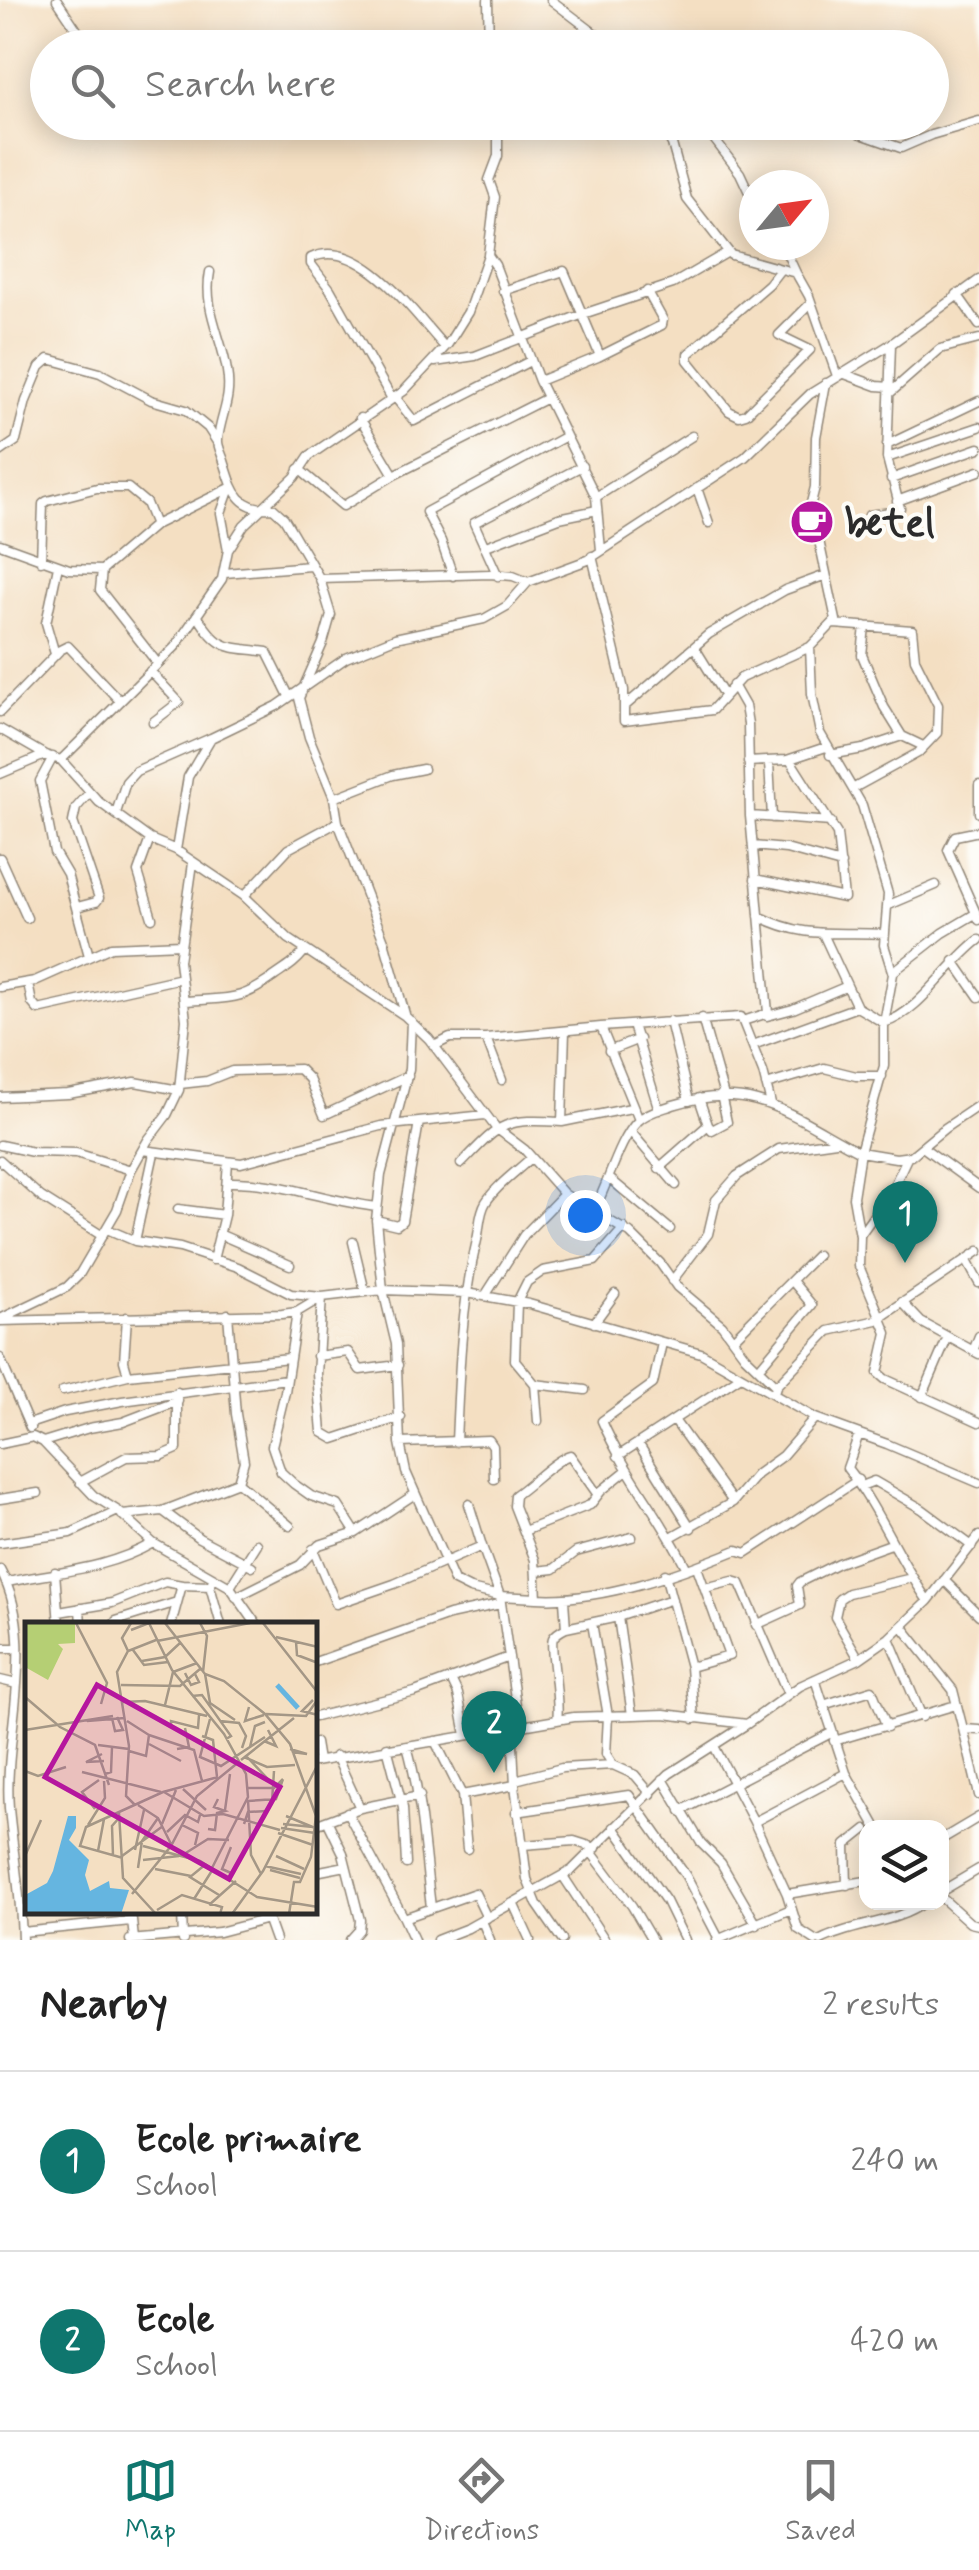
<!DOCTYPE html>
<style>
:root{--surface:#fff;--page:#f6f6f6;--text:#222;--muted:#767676;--line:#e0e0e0;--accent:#0f766e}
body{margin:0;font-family:Mynerve,sans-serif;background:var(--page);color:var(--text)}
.controls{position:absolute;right:30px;bottom:30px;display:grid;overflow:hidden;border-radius:20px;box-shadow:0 5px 25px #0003}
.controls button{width:90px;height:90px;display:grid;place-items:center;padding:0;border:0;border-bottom:2px solid var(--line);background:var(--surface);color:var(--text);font:50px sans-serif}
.compass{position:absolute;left:739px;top:170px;width:90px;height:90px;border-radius:50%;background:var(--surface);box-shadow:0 5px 25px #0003;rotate:61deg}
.you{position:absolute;left:585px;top:1215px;width:35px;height:35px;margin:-25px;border:8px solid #fff;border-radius:50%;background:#1a73e8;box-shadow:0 0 0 15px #1a73e833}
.badge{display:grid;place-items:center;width:65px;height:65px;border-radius:50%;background:var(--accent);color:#fff;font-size:32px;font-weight:700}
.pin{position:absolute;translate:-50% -82px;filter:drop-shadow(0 2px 5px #0008)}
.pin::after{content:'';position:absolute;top:52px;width:35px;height:30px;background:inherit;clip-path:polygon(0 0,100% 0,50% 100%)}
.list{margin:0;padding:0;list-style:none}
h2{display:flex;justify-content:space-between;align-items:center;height:130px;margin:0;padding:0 40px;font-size:42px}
h2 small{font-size:32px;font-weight:400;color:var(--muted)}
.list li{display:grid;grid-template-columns:65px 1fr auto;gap:30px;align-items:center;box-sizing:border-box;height:180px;padding:0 40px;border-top:2px solid var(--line)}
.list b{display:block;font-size:38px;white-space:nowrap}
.list p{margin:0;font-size:32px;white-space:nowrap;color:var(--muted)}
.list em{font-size:32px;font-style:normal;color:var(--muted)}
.icon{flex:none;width:55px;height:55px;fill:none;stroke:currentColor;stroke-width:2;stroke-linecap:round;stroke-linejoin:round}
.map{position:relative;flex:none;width:979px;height:1940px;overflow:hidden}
.search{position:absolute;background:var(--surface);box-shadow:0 5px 25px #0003;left:30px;right:30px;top:30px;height:110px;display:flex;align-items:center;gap:25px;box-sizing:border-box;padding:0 35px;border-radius:55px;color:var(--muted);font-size:38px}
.sheet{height:490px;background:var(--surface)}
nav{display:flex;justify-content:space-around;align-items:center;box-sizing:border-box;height:140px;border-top:2px solid var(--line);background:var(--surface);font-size:28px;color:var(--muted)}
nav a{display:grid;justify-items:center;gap:5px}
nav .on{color:var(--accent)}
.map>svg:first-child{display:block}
</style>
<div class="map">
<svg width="979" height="1940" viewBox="0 0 979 1940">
<rect width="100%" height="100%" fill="#fdfcf7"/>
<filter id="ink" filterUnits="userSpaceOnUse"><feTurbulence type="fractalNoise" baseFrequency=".01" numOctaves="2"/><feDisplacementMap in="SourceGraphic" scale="20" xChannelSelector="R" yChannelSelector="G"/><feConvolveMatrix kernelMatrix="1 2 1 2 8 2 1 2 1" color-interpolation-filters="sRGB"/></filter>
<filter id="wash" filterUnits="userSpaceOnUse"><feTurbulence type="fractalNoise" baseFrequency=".0048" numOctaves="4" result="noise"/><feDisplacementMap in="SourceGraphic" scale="40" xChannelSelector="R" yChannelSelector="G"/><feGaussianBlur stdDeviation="2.25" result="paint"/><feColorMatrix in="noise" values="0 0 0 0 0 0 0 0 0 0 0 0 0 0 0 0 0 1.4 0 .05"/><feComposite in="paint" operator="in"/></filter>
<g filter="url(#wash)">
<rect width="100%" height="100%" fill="#f4dfc2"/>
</g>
<g filter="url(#ink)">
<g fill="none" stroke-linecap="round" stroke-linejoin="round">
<defs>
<path id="minor" d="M57,0L89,48
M488,0L489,48
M551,0L614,48
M659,122L672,144L687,199L731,255L796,273L809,296L837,376
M701,122L740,173L754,203
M847,122L858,133L901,148L931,135L979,121
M783,245L796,273
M488,255L495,265L539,381L596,497L601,550
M779,271L769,284L688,354V360L729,411L739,416L746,414L810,350L779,335L811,303
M210,272C203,308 222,337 227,371C232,399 221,414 218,439C217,446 222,454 224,461C233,488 236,511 273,508L284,518L320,579L331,615L323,643L299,698L309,737L334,798L338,822L384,941L405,1014
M503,291L564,271L600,356
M957,294L979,325
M435,362L475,356L583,314L673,284L728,252
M842,373L877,386L890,387
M539,381L598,357L662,325L663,320L647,291
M890,393L940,349L979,339
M395,397L414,421L530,361
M392,399L330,289L311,264V258C360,235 416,316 445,347
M360,418L394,475
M887,445L979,401
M0,452L16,441L26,401L40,367L49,359L100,373L151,400L186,410L208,428L217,442
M887,458L979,427
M299,469L343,506L394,475L547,398
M891,479L979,448
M697,488L709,523
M596,497L692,436
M897,501L979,471
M869,515L898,511L900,508L887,458L891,344
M0,544L69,569L102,570L155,525L230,488
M486,546L559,518L597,510
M228,550L244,525L295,477L309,456L404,391L448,344L468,312L488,255L495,197L489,180L498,156V122
M592,556L624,690V721L712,710L741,678L810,647L836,620L811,503L815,487L816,437L826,383
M41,561L43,504L47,501L97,488H128L146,503L155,525
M102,570L100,590L158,664
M225,573L310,566
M453,576L441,541L426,512L566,436
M498,576L474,523L582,466
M320,579L490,574L513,576L528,582
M197,615C220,653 229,646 267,652L289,696
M834,624L912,630L915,659L938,705L937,733L918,753L854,788
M865,626L862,655L884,707L902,736L923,746
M695,648L724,695
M55,654L46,623L58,566
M150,671L179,702L153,722
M733,685L745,706L748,724L750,816L768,1013L743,1021
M625,706L709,634L785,590L826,575
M0,712L60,650L68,646L120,701
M0,729L45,755L61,760L99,802L150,839L176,850L244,896L289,939L405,1016L429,1039L496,1128L525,1150L564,1194L630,1233L660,1263L677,1287L722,1325L745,1356L776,1386L774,1393
M830,755L863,749L902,736
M53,757L40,781L54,852L67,874L89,956
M61,760L175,647L222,579L228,550L221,513L230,488
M748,762L787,760L826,747
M769,762L772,818
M0,774L45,755
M979,785V813
M334,798L393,775L423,769
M116,813L126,782L136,771L211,738
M750,816L831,822
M979,831L955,836L948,850L979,920
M150,839L138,872L152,918
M753,846L786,849L841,864
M176,850L188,777L211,738L277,706L346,658L395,638L484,619L507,606L528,582L588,560L745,457L810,394L891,344L979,280
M0,858L27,918
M755,879L844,898L837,834L790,760
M244,896L288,849L338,822
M889,905L936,885
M77,907L96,902L99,898L73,822L76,808L90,792
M759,916C806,940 835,931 885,934
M824,936L857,1007L884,1023C919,1013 949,962 979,940
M954,961L979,997
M893,972L943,933L975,914
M28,983L32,1003L38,1010L181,978
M0,987L35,981L111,947L181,944
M185,1001C229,997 238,1003 275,976C288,967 294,964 305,951
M767,1016L793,1009L845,987
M702,1018L724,1096
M411,1021L409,1069L381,1175L376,1220L383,1290L396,1344L400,1443L406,1472L454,1581L470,1589L500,1596L517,1712L513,1745L515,1785L527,1879L537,1904L562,1940
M670,1021L689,1101
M633,1025L659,1110
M565,1031L562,1122L631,1108
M486,1038L502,1080
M753,1045L857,1007
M434,1046L450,1038H486L601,1027
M609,1051L639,1039
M180,1084L207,1081L232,1071L299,1069L309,1079L324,1115L408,1076
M766,1085L824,1068L856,1076H882
M0,1097L68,1094L135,1082L179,1090
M699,1098L708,1125
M979,1105L945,1128L911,1156L896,1158L860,1152L853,1197L860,1236L859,1266L887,1333L878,1373L885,1379L979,1422
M639,1120L601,1027L741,1017L763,1072L771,1104
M708,1125L712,1130L727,1122L721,1095
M631,1132L676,1185
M0,1145L33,1152L76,1153L131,1170
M924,1148L979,1188
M143,1150L241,1163L381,1126L485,1115
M0,1160L41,1197L101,1235
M461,1164C501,1123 503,1118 562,1122
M659,1168L708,1125
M610,1179L670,1229
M229,1182C280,1181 326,1201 377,1207
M178,1209L224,1215
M594,1210C608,1185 619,1140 638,1121C647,1112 662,1109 673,1105C755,1080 791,1116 860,1152L884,1066V1023L893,974L884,945L888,894L862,805L820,733L812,694L810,647
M376,1220L397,1225L402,1221L419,1122
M107,1229L135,1241L180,1248L238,1267L291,1294L322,1297L317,1374L322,1432L334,1439L401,1417
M219,1234L290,1265
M860,1235L892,1190L907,1158
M135,1241L154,1153
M353,1242L365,1292
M213,1260L224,1215L228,1162
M967,1261L979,1283
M672,1281L708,1234L716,1200L737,1176L779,1149L836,1141
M485,1296L524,1235L564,1194
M902,1302L921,1322L979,1354
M297,1312L285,1392L272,1446L281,1472L294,1484L311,1496L338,1505L356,1533
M127,1317L124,1361L128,1375
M0,1319L67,1287L79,1275L117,1210L131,1170L148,1140L167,1115L179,1090L186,1020L179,961L193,863
M0,1321L282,1314L297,1312L322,1297L383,1290L467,1293L529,1304L701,1353L815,1418L887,1444L979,1483
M594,1323L615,1294
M734,1338L817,1255
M662,1343L653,1384L602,1421C625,1474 662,1518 687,1569
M973,1351L979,1336
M317,1356L348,1352L360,1370L398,1365
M0,1358L30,1428
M759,1368L812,1305L793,1282
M535,1384L585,1390
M776,1386L829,1331L877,1320L979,1251
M63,1391L128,1375L289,1358
M922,1397L947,1339
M674,1420L733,1502
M538,1421L535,1384L515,1360L517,1302L527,1282L543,1271L595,1261L624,1228
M29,1424L65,1412L122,1401L286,1379
M859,1434L847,1468C879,1509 898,1559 928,1601
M43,1442L89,1428L123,1422L178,1401
M456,1442C459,1374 461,1306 477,1240C480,1228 479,1213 486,1202C497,1185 516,1172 531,1158
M400,1443L489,1440L493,1446L494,1479
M638,1443L691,1528
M0,1444L33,1437L43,1442L94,1496L118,1511L153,1543L230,1587L257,1625
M618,1456L741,1376
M80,1482L126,1457L161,1456L177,1449V1392
M238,1482L290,1526
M861,1486L874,1481L922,1509L972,1546
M0,1499L38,1493
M469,1504L482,1546
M163,1511L199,1538L252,1566
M122,1515L163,1511L238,1482L244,1461L236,1414L228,1314
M524,1531L590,1505L601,1491L627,1470
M671,1537L733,1502L757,1474L782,1456L815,1418
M0,1543L71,1533L118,1511
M313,1549L336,1604L394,1584L482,1546L500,1596L537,1598L535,1560L514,1506L515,1495C530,1485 556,1459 570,1455L598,1495
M0,1570C39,1641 3,1733 9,1808C13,1852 21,1895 22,1940
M536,1571L554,1569L576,1552L632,1537
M55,1572L59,1625
M665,1574L690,1667L694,1719
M944,1580L979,1615
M7,1582C57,1572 108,1569 153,1543
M210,1586L221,1625
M230,1587L257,1544
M705,1588L733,1581L740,1583L788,1694
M236,1597L300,1565L319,1545L356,1533L415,1494
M537,1598C601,1602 678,1574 737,1550L746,1553L858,1480
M80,1608L81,1625
M59,1612L112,1603L165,1582L182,1585
M618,1617L632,1715
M116,1621L177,1602
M592,1623L608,1716L606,1754L613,1765L635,1775L651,1794
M171,1625L182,1585L210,1586L214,1578
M756,1625L800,1605L797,1586L800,1582L838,1563L891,1544
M902,1626L953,1690L963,1729
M566,1628L618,1617L672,1599
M889,1638L922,1717
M0,1648H16
M859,1659L835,1617L839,1599L848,1593L912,1578
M315,1662L449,1615L500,1604
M690,1667L729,1656L697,1567
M451,1679L458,1694L466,1735
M815,1679L846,1773L877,1828
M0,1680L17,1684
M823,1705L872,1690L887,1727
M315,1717L415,1692L509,1657
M557,1720C561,1701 549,1647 553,1638C555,1634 562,1630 566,1628L564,1600
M979,1730L963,1729L979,1795
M435,1741L462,1795
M834,1741L956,1705
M315,1743L318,1761
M407,1746C422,1799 424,1852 431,1907
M714,1746L754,1822L787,1894L798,1929L815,1940
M387,1747L403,1808L406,1864
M336,1756L360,1808
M315,1762L574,1717L664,1714L747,1724L800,1686L859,1659L889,1638L928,1601L979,1536
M663,1779L701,1843L721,1863L757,1925
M515,1780L562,1768L613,1765
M681,1811L831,1733
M347,1812L404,1918L475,1893L487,1918
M516,1812L629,1795L686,1876L719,1939
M328,1822L343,1853L360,1920L359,1930L350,1940
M754,1822L846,1773
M315,1825L360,1808L420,1796
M614,1827L666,1901L685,1940
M942,1839L979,1817
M523,1845L574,1841L596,1848
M467,1849L462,1795L515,1785
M592,1853L632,1906L652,1940
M315,1872L346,1866
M563,1876L605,1940
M847,1885L846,1845L866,1829
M942,1891L979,1869
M787,1894L866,1881
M942,1898L970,1923L979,1925
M513,1903L530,1940
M131,1912L134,1939
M182,1912L183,1940
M265,1912L275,1940
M404,1918L414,1940
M482,1921L490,1940
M22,1932L131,1921
M130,1940L219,1932L268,1919
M437,1940L468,1928L572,1870L669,1774L747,1724
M717,1940L791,1909
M821,1940C854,1923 896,1924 925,1902"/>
</defs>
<use href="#minor" stroke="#908576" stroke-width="11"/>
<use href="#minor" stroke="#fff" stroke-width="8"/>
</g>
</g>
<defs>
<symbol id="cafe-disc" viewBox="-11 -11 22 22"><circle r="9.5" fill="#b5179e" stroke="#fdfcf7"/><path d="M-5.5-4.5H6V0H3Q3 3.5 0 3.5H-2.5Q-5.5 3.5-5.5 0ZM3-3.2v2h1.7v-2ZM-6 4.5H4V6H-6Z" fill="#fff"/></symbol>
</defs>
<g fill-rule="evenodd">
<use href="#cafe-disc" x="787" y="497" width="50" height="50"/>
</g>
<g text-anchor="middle" stroke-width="8" stroke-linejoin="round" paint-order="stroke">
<g font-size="40" font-weight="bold" fill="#2b2b2b" stroke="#fdfcf7" text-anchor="start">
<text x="844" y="536">betel</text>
</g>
</g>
<g transform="translate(25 1622)">
<rect width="292" height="292" fill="#f4dfc2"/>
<path d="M0,1H50V21L33,22L38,27L23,58L0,45Z" fill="#b5cf74"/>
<path d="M43,194H51V206L44,218L64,238L60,253L65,269L84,259L85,266L104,268L96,292H0L2,272L22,261L28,249Z" fill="#65b5e0"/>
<path fill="none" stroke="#65b5e0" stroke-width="5" d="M252,63L273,86"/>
<path fill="none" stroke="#a49786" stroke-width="2.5" d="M51,1L82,61L76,82M140,1L180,52L199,59L240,92L265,122L291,194L286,235L275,260H269L264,292M175,1L182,14L178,50M238,1L293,71M106,8L124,1L147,48L199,112L221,152L223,175L187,246M251,15L293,25M132,19L225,1M271,20L272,33L293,41M108,28L119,43L143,40M103,29L97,16L106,1M117,39L140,35L155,21M160,51L166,63L174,60L170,52M180,52L185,81L210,98M96,63L155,64L175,47M167,74L177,73L206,114L201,117M0,75L35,105L70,123L84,163M288,78L277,89L293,93M98,80L120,79L182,94M140,83L148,50L172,41M224,85L220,99L239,93M241,92L281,94L293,77M87,96L90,109L98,108L92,95M185,97L175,135L196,144L240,115M62,99L100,96M102,99L124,113L121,134L104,129M195,99L214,101L221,114L217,126M146,104V99L173,106L174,93M0,108L88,94M124,113L169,128L177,159M177,114L188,118L192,155M239,119L251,124L243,108M124,122L156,139M73,123L104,127M225,125L230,104L240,100M152,127L164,125L160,106M265,127L282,132L267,130M77,132L61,140L79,139M219,135L242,145L270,143M222,135L243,157M216,138L269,96M0,149L13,154L41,145M57,150L136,170M80,152L86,150L87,125M222,166H249L258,157M158,167L181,188M139,170L179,194L198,192L255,208M223,178L226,233L236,252M223,179L251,177L258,157M247,180L249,149M110,183L101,174L104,124L92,50L103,29L131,18M113,183L133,196L146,222M70,187L57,170L74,158M200,188L205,152M94,191L98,256L131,292M261,194L290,206M137,202L151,168M219,202L223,190L242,189M258,202L288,205M63,203L80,176L79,159M157,203L173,211L170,223M256,206L290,211M183,207L190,208L192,191L200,189L189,185L193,177M142,210L160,193L173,200L175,193M253,211L288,223M118,224L175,239L232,275L293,285M110,228L119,188M73,229L79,197M88,233L87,204L94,196M0,234L16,198M97,234L138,204M156,234L183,217L204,218M251,234L279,247M98,236L55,224L61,205L138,170L193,155M118,238L154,234M181,242L165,255L194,273M240,244L276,252M113,246L117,219L133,196M130,247L166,254M245,248L275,256M206,251L197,247L206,225M107,272L146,224L172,174L215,139M169,277L188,247M184,283L211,259M132,288L157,273L197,285L195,292M207,292L238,249L293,142"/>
<path fill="#b5179e" fill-opacity="0.15" stroke="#b5179e" stroke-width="5" d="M72,63L255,165L204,257L20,155Z"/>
<rect width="292" height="292" fill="none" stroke="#2b2b2b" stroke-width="5"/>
</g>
</svg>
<div class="controls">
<button><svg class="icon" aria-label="layers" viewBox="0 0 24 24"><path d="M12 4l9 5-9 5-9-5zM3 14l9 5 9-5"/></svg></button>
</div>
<svg class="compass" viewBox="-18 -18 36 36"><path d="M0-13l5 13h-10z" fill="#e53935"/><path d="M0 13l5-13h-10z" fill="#767676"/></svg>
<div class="you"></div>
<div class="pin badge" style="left:905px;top:1263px">1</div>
<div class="pin badge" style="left:494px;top:1773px">2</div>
<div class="search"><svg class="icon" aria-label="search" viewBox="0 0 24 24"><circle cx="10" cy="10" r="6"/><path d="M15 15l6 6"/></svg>Search here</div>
</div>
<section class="sheet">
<h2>Nearby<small>2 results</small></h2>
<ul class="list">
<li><span class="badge">1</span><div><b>Ecole primaire</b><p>School</p></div><em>240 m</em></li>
<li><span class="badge">2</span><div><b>Ecole</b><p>School</p></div><em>420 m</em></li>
</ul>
</section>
<nav>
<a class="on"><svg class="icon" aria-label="map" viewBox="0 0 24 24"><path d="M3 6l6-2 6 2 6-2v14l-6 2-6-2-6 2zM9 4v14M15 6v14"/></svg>Map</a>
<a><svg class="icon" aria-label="directions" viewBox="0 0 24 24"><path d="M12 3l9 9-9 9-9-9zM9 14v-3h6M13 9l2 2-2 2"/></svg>Directions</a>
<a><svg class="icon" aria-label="saved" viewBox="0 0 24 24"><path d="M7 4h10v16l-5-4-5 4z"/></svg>Saved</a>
</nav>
